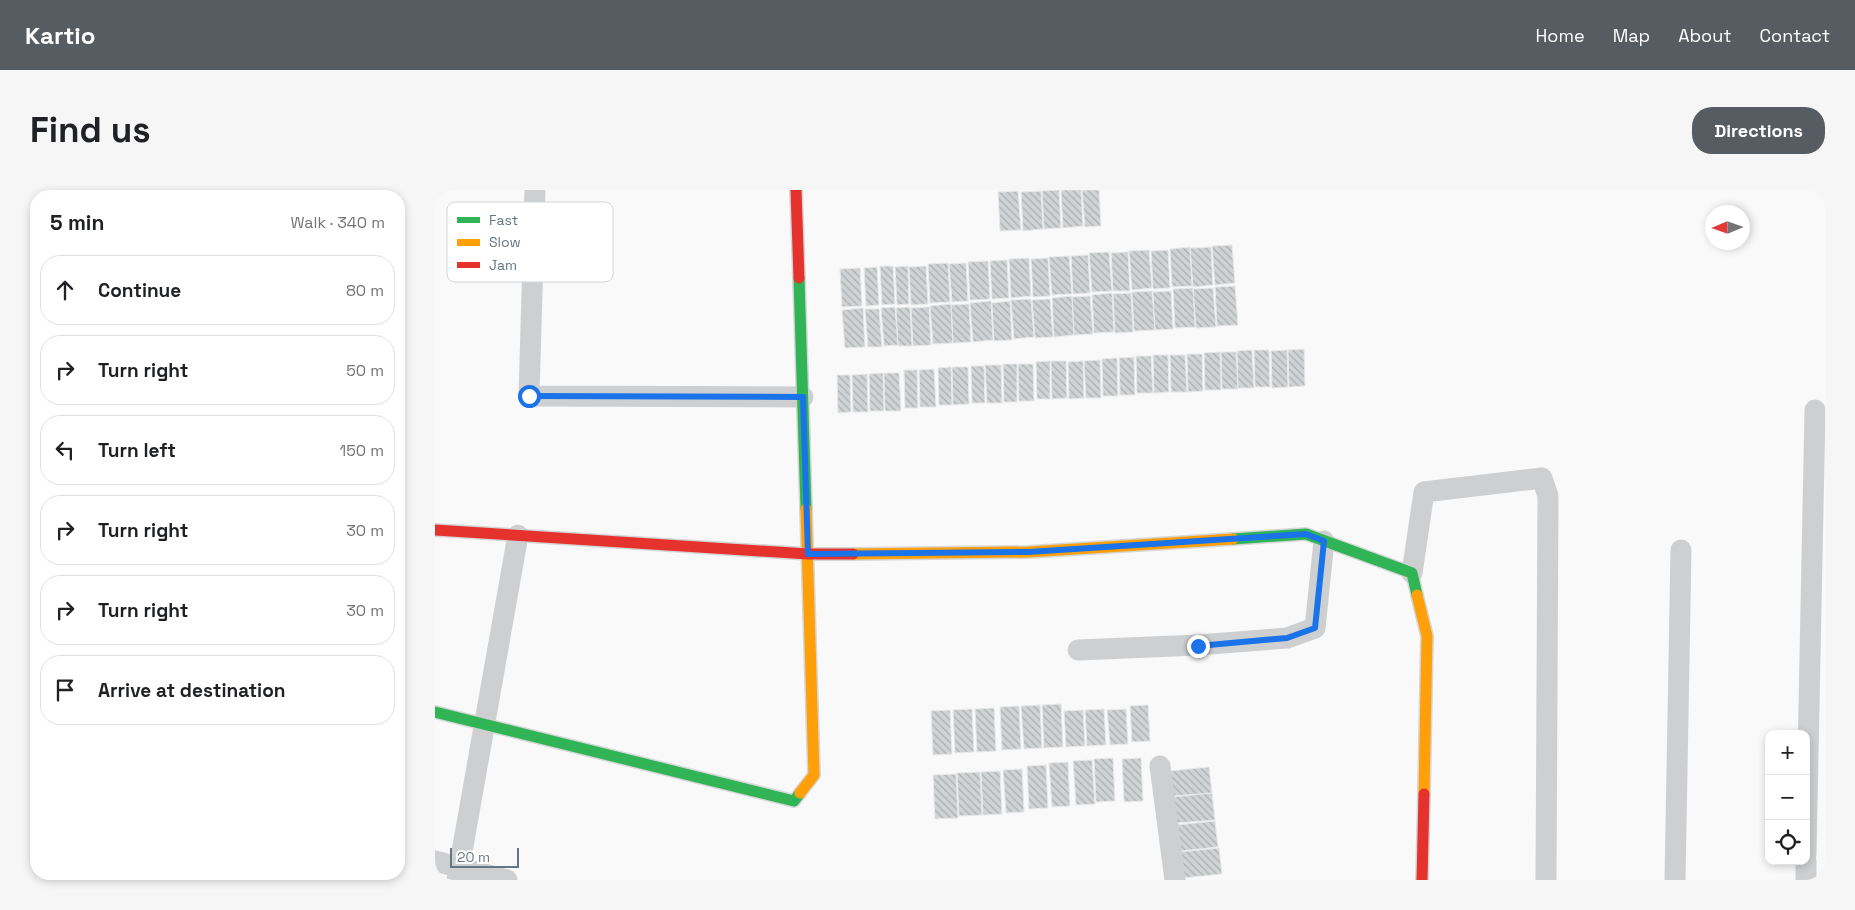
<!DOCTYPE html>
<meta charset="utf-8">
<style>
:root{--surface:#fff;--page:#f6f6f6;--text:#202124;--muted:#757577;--line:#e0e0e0;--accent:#565c61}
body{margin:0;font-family:"Space Grotesk",sans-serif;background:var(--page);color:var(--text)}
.controls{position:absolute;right:15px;bottom:15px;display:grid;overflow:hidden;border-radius:10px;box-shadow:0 2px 8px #0003}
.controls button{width:45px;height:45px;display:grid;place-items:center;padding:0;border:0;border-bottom:1px solid var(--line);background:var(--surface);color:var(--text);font:25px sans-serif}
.compass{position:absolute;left:1270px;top:15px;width:45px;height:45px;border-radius:50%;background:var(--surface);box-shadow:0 2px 8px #0003;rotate:268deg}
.scale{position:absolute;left:15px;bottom:12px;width:69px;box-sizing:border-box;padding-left:5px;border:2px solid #657683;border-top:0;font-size:14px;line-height:18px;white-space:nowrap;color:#657683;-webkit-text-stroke:4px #fff;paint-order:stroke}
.stop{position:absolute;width:15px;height:15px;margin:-11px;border:4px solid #1a73e8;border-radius:50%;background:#fff}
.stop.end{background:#1a73e8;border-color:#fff;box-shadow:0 1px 5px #0008}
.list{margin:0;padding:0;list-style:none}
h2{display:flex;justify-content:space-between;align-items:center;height:65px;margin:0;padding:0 20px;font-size:21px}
h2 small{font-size:16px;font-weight:400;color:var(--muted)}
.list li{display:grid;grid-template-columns:32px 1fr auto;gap:15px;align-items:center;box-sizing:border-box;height:70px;margin:0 10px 10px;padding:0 10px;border:1px solid var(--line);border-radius:20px}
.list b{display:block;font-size:19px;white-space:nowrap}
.list em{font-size:16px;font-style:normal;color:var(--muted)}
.icon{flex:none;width:28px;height:28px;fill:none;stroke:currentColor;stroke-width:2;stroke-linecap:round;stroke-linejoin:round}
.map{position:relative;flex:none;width:1390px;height:690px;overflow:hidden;border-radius:20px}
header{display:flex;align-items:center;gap:30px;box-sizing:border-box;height:70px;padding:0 25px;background:var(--accent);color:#fff}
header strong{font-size:24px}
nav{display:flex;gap:28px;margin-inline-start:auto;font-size:18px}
.intro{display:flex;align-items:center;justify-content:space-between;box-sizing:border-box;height:120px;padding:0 30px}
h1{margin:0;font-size:35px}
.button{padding:12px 22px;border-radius:20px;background:var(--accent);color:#fff;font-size:18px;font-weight:700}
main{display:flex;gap:30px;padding:0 30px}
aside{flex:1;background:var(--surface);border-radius:20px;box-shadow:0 2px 8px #0003}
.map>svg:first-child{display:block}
</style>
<header>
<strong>Kartio</strong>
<nav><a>Home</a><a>Map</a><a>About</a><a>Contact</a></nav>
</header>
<div class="intro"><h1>Find us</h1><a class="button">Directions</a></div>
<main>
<aside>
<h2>5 min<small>Walk · 340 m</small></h2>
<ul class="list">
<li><svg class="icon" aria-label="ahead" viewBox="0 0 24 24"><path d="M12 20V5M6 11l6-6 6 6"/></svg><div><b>Continue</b></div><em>80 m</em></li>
<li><svg class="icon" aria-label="right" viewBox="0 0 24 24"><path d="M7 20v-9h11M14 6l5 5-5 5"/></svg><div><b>Turn right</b></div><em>50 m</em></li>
<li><svg class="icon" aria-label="left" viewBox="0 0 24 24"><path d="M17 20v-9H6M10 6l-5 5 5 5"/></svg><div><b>Turn left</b></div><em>150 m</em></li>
<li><svg class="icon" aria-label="right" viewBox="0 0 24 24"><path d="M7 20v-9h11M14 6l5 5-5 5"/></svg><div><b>Turn right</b></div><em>30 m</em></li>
<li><svg class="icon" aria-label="right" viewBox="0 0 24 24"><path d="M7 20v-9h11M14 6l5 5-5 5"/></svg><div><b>Turn right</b></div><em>30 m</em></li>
<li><svg class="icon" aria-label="arrive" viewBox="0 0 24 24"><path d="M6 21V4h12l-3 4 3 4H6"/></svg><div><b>Arrive at destination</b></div></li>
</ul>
</aside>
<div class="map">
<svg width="1390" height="690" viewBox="0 0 1390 690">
<defs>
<pattern id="building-back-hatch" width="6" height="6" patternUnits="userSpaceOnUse" patternTransform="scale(1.25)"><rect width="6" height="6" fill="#d0d2d3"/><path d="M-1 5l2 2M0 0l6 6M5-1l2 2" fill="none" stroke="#acafb1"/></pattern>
</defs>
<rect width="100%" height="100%" fill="#f9f9f9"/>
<path fill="url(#building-back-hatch)" stroke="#e8e8e8" d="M624,0L626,38L609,39L607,1Z
M626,0H646L648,36L628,38Z
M647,0H664L666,36L650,37Z
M583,1L586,40L565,41L563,2Z
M606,1L608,39L588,41L586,2Z
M797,55L800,93L780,95L777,56Z
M755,57L757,96L737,97L735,59Z
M776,57L778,95L758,97L755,58Z
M714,60L717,98L697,100L694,61Z
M733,60L735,98L718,99L716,61Z
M674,62L677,101L657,102L654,63Z
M693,62L695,101H678L676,63Z
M653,65L655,103L638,104L636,66Z
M634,66L637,104L617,105L614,67Z
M594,68L596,106L576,108L574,69Z
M613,68L615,106L598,107L596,69Z
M572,70L574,108L557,109L555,71Z
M553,71L555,109L535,110L533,72Z
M513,73L515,112L495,113L493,74Z
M531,73L533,111L517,112L514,74Z
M445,76H458L460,114L447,115Z
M473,76L474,114L462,115L460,77Z
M491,76L493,114L476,115L474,77Z
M442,77L444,115L431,116L429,78Z
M425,78L427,116L407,117L405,79Z
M800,96L803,135L782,136L780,97Z
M758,98L760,137L740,138L738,99Z
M778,98L781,137L761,138L758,99Z
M717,101L720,140L699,141L697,102Z
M736,101L738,139L720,140L718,102Z
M677,103L679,142L659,143L657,105Z
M696,103L698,142L680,143L678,104Z
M637,106L639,145L619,147L617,108Z
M655,106L658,144L639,145L637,107Z
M596,109L599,147L579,149L576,110Z
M615,109L618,147L600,148L597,110Z
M556,111L558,150L538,152L535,113Z
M575,111L577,150L559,151L557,113Z
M516,114L518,153L498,154L495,116Z
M534,114L536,152L518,153L516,115Z
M460,117L463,155L449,156L446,118Z
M475,117L477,156H463L461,118Z
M494,117L496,155L478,156L476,118Z
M428,118L430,157L410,158L407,120Z
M430,119H444L447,157H433Z
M869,159L870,196L854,197L853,160Z
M817,160L819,198H803L802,161Z
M819,160H834L835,197H820Z
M852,160L853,197L837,198L836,161Z
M785,162L786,200H770L769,163Z
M786,162H801L803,199H787Z
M752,164H767L768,201L753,202Z
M718,165H733L734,202L719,203Z
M735,165H750L752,202H736Z
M701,166H716L718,203H702Z
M699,167L700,205H685L684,168Z
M682,168L683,206H668L667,169Z
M665,170L666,208H651L649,171Z
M615,171V209H602L601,172Z
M616,171H631L632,208L617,209Z
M648,171L649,208L634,209L633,172Z
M568,174H582V212H569Z
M583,174H598L599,211H584Z
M550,175H566L567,213H552Z
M536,176H549L550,213H537Z
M516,177L517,215H504L503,178Z
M517,177H533L534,214L518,215Z
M499,179L501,217H485L484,180Z
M469,180H482L483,218H470Z
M448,183L449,221H435L434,184Z
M449,183H464L466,221H450Z
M432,184L433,222H418L417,185Z
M402,185H415L416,222L403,223Z
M626,514L628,557L609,558L607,515Z
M605,515L607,558L589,559L586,516Z
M713,515L715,551L697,552L695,516Z
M584,516L586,559L567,560L565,517Z
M559,518L561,561L542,562L540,519Z
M537,519L539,562L520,563L518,520Z
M669,519L671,555L652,556L650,520Z
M691,519L693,554L675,555L672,520Z
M515,520L517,564L498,565L496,521Z
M648,520L650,556L631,557L629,521Z
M678,568L680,611L661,612L659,569Z
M706,568L708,611L689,612L687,569Z
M657,570L660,614L641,615L638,571Z
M633,572L635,616L617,617L614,573Z
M611,575L613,618L594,619L592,576Z
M774,577L777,603L738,606L735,581Z
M587,579L589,622L571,623L568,580Z
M565,581L567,624L548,625L546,582Z
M545,582L547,625L524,626L522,583Z
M521,584L523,628L500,629L498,585Z
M777,603L780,630L741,633L739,607Z
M780,631L783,657L745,661L742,635Z
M784,658L787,684L748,688L745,662Z"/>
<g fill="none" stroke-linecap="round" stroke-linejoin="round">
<defs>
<path id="fast" d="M364,88L371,319
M798,349L871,344L977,383L982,405
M0,522L359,611L365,603"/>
<path id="slow" d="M418,364L593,362L798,349
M982,405L992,446L989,604
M365,603L379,585L371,319"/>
<path id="jam" d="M361,0L364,88
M0,340L373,364H418
M987,690L989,604"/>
</defs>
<use href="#fast" stroke="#d5d6d7" stroke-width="14"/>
<use href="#slow" stroke="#d5d6d7" stroke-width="14"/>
<use href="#jam" stroke="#d5d6d7" stroke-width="14"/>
<path stroke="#cecfd0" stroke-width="21" d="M100,0L94,206L368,207
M977,383L989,302L1107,288L1113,306L1111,690
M643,460L763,455L852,448L880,438L889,351
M725,576L740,690
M1371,665L1380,220
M0,671L72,690
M22,690L83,345
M1240,690L1246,360
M1371,690V671"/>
<use href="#fast" stroke="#30b455" stroke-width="11"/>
<use href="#slow" stroke="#ff9f0a" stroke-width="11"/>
<use href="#jam" stroke="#e5322d" stroke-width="11"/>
</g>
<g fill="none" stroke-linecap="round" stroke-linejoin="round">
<path stroke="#1a73e8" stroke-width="6" d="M94,206L368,207L373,364L593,362L871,344L889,351L880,438L852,448L763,456"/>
</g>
<rect x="12" y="12" width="166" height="80" rx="8" fill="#fff" stroke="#d1d6da" stroke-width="1"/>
<rect x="22" y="27" width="23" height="6" fill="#30b455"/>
<rect x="22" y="49" width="23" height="7" fill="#ff9f0a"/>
<rect x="22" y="72" width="23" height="6" fill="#e5322d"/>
<g font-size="14" fill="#657683">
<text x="54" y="35">Fast</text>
<text x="54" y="57">Slow</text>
<text x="54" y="80">Jam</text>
</g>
</svg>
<div class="controls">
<button>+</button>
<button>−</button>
<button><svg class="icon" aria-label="locate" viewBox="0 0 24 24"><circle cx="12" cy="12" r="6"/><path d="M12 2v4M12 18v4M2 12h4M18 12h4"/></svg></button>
</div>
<svg class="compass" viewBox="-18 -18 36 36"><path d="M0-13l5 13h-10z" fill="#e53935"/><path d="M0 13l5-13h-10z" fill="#757577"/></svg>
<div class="scale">20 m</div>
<div class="stop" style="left:94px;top:206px"></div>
<div class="stop end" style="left:763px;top:456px"></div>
</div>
</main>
